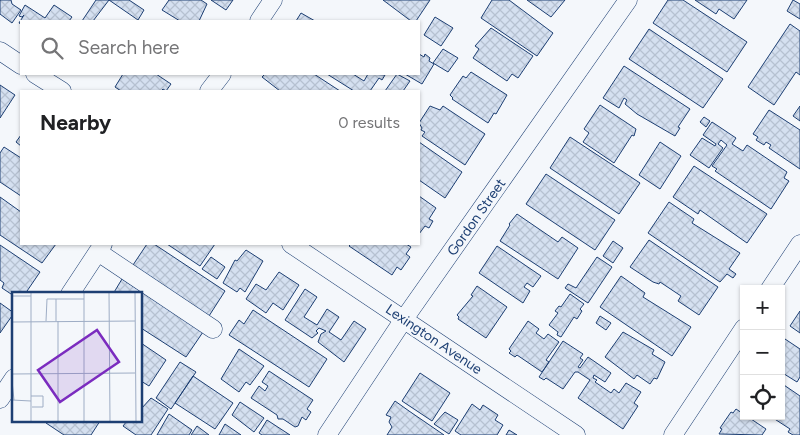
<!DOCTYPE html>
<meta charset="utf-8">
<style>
:root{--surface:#fff;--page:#f2f2f2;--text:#202124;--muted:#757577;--line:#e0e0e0}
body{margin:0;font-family:Figtree,sans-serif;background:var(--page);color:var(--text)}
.controls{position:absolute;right:15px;bottom:15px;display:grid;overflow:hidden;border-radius:0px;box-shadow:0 1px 4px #0004}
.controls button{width:45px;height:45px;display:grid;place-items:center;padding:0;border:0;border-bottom:1px solid var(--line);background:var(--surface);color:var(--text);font:25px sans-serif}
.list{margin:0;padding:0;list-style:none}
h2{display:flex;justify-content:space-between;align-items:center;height:65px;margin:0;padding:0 20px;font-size:21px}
h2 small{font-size:16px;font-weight:400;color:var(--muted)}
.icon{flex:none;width:28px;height:28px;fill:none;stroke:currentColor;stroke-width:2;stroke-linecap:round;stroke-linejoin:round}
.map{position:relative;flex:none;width:800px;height:435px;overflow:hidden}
.search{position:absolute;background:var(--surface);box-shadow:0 1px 4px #0004;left:20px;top:20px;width:400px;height:55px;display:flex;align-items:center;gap:12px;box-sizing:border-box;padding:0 18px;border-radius:0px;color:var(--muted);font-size:19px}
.panel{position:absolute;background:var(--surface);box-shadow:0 1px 4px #0004;left:20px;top:90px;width:400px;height:155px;border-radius:0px}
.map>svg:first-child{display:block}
</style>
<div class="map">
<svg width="800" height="435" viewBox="0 0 800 435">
<defs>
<pattern id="building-cross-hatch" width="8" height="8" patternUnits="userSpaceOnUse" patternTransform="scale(1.25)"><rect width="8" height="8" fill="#d5e0f0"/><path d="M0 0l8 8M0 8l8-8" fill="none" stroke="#b6c1d1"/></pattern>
</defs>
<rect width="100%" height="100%" fill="#f4f7fb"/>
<path fill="url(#building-cross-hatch)" stroke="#1d3f73" d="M0,0H11L12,4L21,10L12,23L0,14Z
M96,0H109L93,21H82Z
M109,0H129L144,10L138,20Z
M169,0H201L207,4L199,21H180L162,10Z
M211,0H233L226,10Z
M383,0H430L416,21H411Z
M492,0H509L553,33L537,56L481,18Z
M527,0H565L551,17Z
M668,0H683L747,42L727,72L653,23Z
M695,0H747L734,19L719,9L716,14Z
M793,0L800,4V19L787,11Z
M25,5L45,18L54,5L72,17L69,21H21V24L19,23L24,15L22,17L19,16Z
M301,13L315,21H296Z
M435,17L453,28L441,46L424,35Z
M790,24L800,31V75L796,72L774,105L748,87Z
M491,28L533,56L518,78L512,74L507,81L473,58L479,49L475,46Z
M649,29L723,79L703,108L629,59Z
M443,49L458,58L448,72L433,63Z
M419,54L424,57L425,54L430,58L429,61L434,64L422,84L405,74H419Z
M624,66L690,109L678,127L680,128L675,136L637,114L625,104L627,100L624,98L619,108L603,98Z
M471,72L507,95L496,114L494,113L488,123L452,99L453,98L450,95L463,76L466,78Z
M123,74H156L171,84L166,91L163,89L161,91H121L115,87Z
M265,74H314L340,91H280L262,77Z
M327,74H353L364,81L368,74L385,75L382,80L379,78L370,91H354Z
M397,74L410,81L403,91H385Z
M0,85L15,95L0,118Z
M600,105L636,129L634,136L632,135L614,163L583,142L589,133L584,129Z
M430,106L440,110L443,106L485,134L465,165L422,136L425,132L421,130L422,128L419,123Z
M800,106V121L793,116Z
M769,110L800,130V169L769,148L771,145L766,142L764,145L756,140L758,137L753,134Z
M704,117L710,121L706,127L700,122Z
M712,122L736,138L732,144L743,151L747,145L787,172L784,178L789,181L771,209L715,171L717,169L712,166L727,145L721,140L718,144L723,148L709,168L690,155L702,138L715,146L716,144L703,135Z
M21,135V146L16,142Z
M570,137L640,183L619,214L550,168Z
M419,142L462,172L445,198L419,180Z
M660,142L681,156L660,189L639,175Z
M4,147L21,158V196L0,182V153Z
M694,166L767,214L747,243L700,210L698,214L673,197Z
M546,174L615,220L595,250L526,204Z
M419,196L436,208L429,219L433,221L429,228L425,226L419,234Z
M0,197L21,212V244H56L42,263L0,235Z
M669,202L694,219L692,223L740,253L729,269L736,274L733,278L727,274L720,282L648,233Z
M517,214L558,242L562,237L578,248L558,279L500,241L510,225L509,224Z
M649,240L718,287L699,315L678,301L681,296L660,282L659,284L653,282L630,267Z
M613,241L623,248L613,263L603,256Z
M147,244H154L225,291L209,316L133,265Z
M167,244H215L200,266Z
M351,244H406L411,247L406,254L410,257L401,270L397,267L392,275L349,246Z
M0,245L40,272L25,294H14V296L2,288L4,283L0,280Z
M497,246L541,276L533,287L527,283L524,287L530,291L523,303L479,273Z
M246,250L263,261L245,292L240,288L237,292L223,283L235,260L237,261Z
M211,257L225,267L217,279L202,269Z
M597,257L612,267L588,303L565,288L568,284L576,288Z
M279,272L299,285L283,310L273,303L266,313L246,299L256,284L266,290Z
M621,276L645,293L643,297L691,327L672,356L600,307Z
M122,279L203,332L186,357L141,328V294H113Z
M477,286L507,307L486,338L458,319L459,317L457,315L473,296L471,295Z
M305,289L317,297L304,317L317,325L327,309L339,317L329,332L341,340L354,321L366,329L344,362L318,342L321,334L326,331L319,328L316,331L318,333L312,338L285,320Z
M570,294L584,304L580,309L582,311L577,319L574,317L561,337L557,335L558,332L549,325L558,313L555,311L559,306L561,307Z
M0,303L14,313L0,333Z
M253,310L327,359L309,387L229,335L239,320L244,324Z
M800,311V333L790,326Z
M600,316L611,323L606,330L596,323Z
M528,321L539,329L536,333L544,339L548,334L559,342L546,360L549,362L542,372L517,355L515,357L509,353L511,351L509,349Z
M623,332L654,350L652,354L665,362L657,379L654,378L650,384L637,375L634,379L605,357Z
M785,339L800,349V377L797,382L781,372V344Z
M563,341L583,354L580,358L583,360L578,367L580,368L588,357L611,373L605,382L594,375L593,378L597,380L595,382L611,393L614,389L619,393L626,383L641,392L634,403L638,406L623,429L578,398L590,380L578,372H575L563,389L546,378L544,380L539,377Z
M141,343L166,360L149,386L141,381Z
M239,349L264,366L250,385L246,382L239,392L221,379Z
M180,362L196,372L171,409L156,398Z
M269,371L313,400L307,409L311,412L306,420L302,417L298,426L295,427L283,419H278L277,415L251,398L259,386L265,391L268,386L262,382Z
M420,373L450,393L432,421L402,401Z
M193,376L233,403L215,429L175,403Z
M781,383L800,396V435H793L788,432L790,429L770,416H781Z
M151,398L168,409L151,435H136L123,426L127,421H141V409Z
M395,401L409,411L444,435H387L392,427L389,422L391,417L386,415Z
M240,402L264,418L254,432L232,415Z
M472,404L480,410L483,405L498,415L495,420L503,425L497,435H461L455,431Z
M736,409L766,429L762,435L719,434L722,429L720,428L731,412L733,413Z
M445,412L458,420L449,434L434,424Z
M169,414L192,430L189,435H157Z
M267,420L290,435H262L259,433Z
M47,421H100L91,435H64L46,423Z
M225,424L241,435H219Z
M197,426L209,435H191Z
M509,430L517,435H506Z"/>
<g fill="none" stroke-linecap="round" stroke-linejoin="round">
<defs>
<path id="minor" d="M259,21L273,0
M0,51L21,65
M35,74L62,91
M209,91L222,74
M291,244L576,435
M98,252L213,329
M770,289L800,244
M70,294L103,244
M0,399L14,378
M327,435L404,319L628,0
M673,435L744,328"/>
</defs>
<use href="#minor" stroke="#1d3f73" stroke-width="19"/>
<use href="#minor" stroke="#f4f7fb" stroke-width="18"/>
</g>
<g text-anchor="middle" stroke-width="4" stroke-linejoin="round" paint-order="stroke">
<g font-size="14" fill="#1d3f73" stroke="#f4f7fb">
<text transform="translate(476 217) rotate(-55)" y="5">Gordon Street</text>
<text transform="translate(434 339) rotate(34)" y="5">Lexington Avenue</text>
</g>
</g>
<g transform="translate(12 292)">
<rect width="130" height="130" fill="#f4f7fb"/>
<path fill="none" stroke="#9eadc5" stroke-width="1" d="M19,0V130M97,0L98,130M123,0L124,130M0,4H19M34,29L35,7H72M44,29V7M0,30L123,29M0,82L123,81M0,89L2,108M19,104H31V115H20M0,108L19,109M46,130V29M72,130V0"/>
<path fill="#7b2cbf" fill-opacity="0.15" stroke="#7b2cbf" stroke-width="2.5" d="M85,38L107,70L48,110L26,78Z"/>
<rect width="130" height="130" fill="none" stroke="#1d3f73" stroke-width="2.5"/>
</g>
</svg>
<div class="controls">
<button>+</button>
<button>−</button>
<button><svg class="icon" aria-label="locate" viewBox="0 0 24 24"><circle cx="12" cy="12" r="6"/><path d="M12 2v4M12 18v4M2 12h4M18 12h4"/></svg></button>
</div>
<div class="search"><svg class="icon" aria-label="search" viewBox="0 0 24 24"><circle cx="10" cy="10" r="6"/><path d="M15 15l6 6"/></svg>Search here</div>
<section class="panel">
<h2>Nearby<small>0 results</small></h2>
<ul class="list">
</ul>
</section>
</div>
